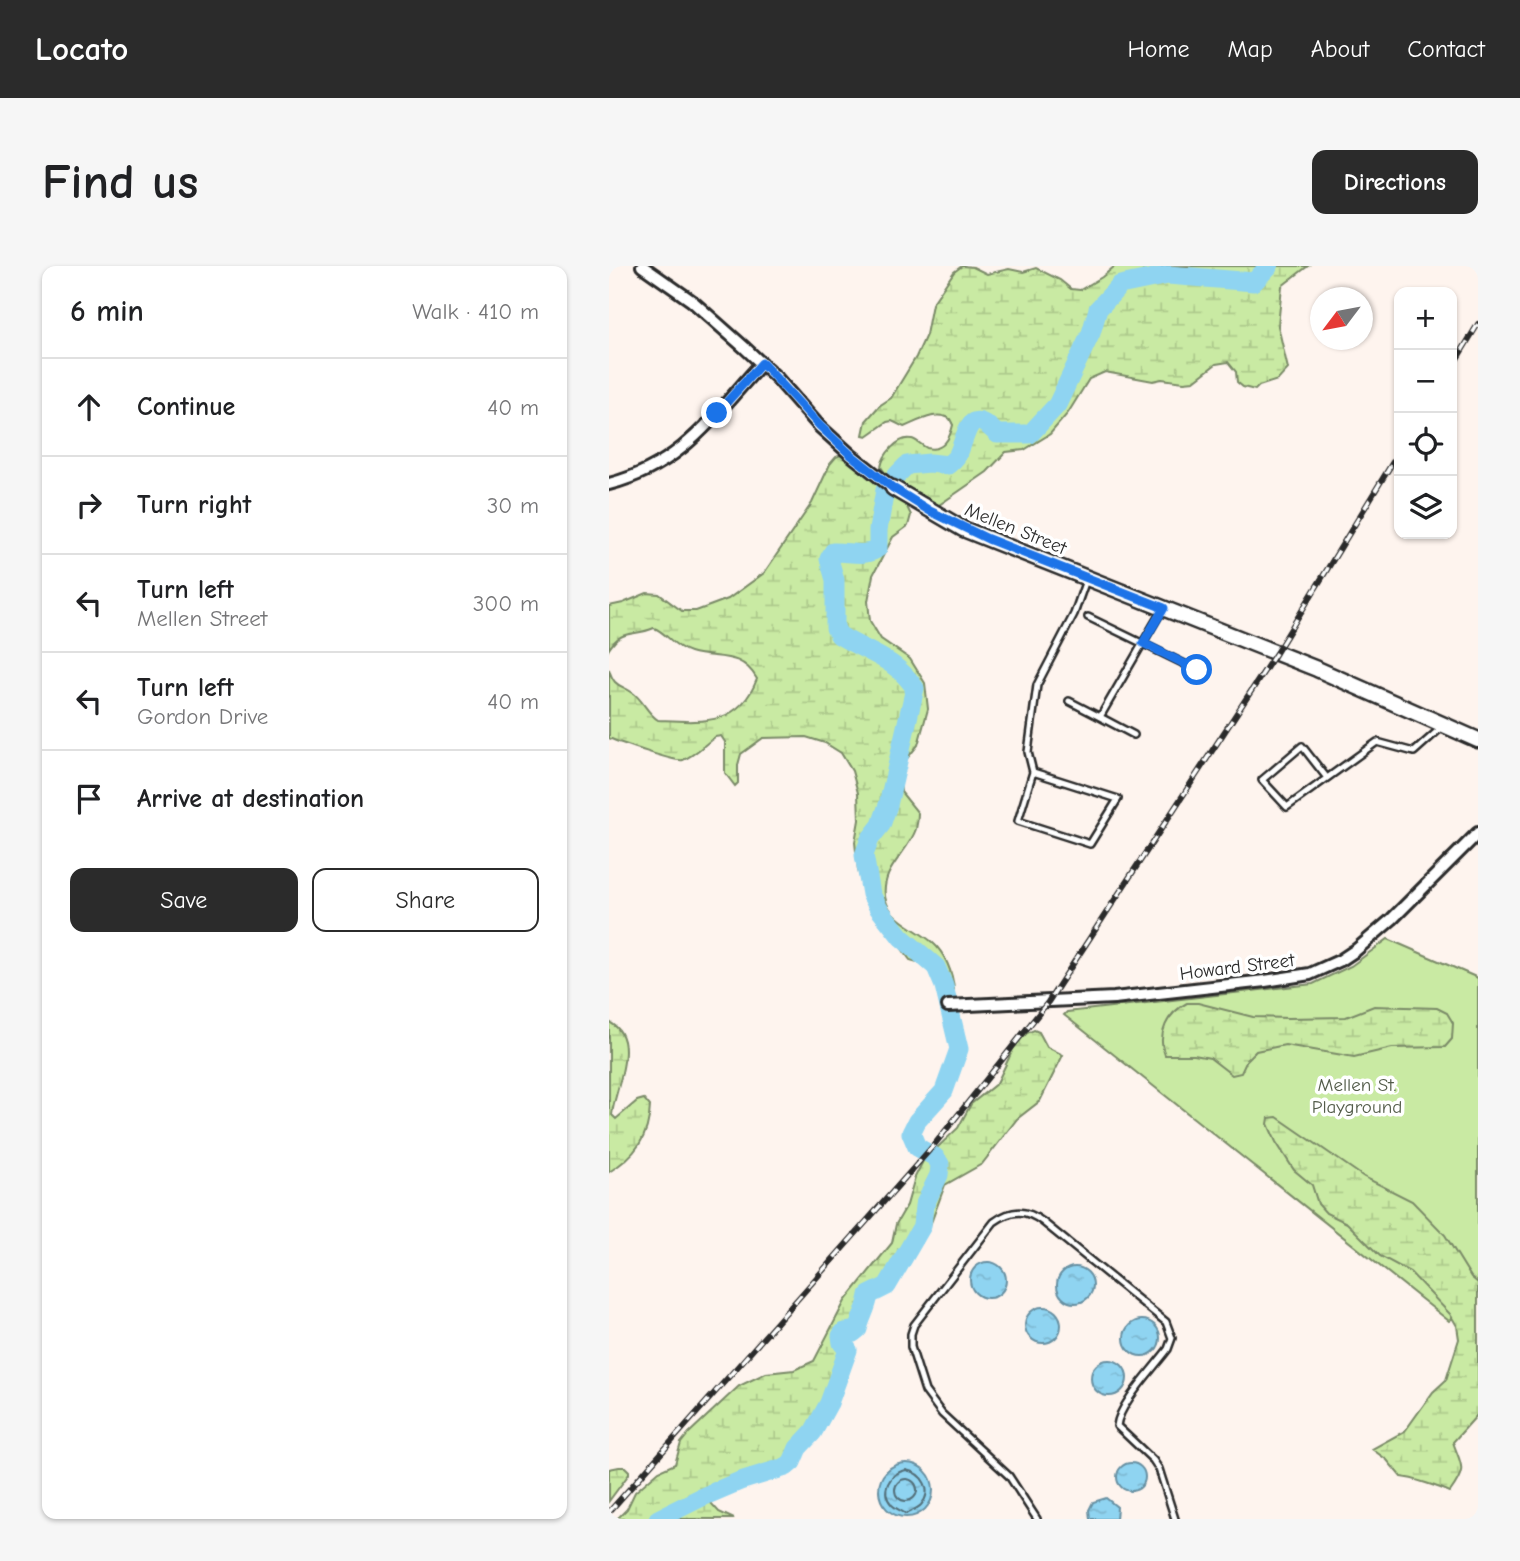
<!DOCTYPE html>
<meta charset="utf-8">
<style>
:root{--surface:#fff;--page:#f6f6f6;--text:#202124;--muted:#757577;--line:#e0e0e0;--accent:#2b2b2b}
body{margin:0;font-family:"Comic Neue",sans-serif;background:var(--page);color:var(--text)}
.controls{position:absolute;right:21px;top:21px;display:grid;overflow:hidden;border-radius:14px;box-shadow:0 2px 5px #0004}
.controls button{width:63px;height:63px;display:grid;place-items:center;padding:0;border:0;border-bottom:2px solid var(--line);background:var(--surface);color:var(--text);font:35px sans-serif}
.compass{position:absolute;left:701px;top:21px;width:63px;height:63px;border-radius:50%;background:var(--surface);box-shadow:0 2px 5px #0004;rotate:238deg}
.stop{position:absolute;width:21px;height:21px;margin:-16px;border:5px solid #1a73e8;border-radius:50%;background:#fff}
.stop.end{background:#1a73e8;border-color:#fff;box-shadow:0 2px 7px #0008}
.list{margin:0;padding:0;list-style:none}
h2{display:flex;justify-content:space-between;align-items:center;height:91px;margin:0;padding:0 28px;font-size:30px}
h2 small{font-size:23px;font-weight:400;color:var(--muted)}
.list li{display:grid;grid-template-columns:46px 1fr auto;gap:21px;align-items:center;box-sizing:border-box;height:98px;padding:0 28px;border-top:2px solid var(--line)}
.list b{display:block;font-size:26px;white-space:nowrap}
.list p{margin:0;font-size:23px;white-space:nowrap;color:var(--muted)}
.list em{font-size:23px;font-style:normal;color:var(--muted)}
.actions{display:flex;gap:14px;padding:21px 28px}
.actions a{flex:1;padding:16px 0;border:2px solid var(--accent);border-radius:14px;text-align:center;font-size:24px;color:var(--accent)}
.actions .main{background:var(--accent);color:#fff}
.icon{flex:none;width:38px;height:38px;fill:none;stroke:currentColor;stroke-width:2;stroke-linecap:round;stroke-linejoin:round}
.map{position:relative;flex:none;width:869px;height:1253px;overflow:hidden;border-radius:14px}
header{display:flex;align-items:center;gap:42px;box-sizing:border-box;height:98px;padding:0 35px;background:var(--accent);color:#fff}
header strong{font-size:33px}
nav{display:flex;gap:38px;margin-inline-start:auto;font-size:24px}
.intro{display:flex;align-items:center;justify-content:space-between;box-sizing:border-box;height:168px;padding:0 42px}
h1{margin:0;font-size:49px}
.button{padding:18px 32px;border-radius:14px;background:var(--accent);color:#fff;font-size:24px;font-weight:700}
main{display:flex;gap:42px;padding:0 42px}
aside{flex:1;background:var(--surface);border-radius:14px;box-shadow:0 2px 5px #0004}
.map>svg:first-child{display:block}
</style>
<header>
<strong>Locato</strong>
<nav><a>Home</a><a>Map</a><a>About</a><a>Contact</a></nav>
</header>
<div class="intro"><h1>Find us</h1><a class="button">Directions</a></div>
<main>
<aside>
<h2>6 min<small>Walk · 410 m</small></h2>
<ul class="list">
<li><svg class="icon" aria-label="ahead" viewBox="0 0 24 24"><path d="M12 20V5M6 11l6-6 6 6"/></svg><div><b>Continue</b></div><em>40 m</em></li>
<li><svg class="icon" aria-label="right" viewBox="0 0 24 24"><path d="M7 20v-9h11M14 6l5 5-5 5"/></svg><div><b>Turn right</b></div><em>30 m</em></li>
<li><svg class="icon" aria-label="left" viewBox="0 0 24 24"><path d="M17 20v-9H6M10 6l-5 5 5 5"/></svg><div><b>Turn left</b><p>Mellen Street</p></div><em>300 m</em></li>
<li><svg class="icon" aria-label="left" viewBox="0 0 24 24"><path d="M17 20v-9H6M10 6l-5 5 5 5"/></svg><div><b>Turn left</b><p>Gordon Drive</p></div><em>40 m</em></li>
<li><svg class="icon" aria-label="arrive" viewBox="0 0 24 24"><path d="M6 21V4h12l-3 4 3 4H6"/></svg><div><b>Arrive at destination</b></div></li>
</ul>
<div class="actions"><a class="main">Save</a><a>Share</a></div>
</aside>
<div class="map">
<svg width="869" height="1253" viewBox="0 0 869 1253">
<defs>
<pattern id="wetland-marsh" width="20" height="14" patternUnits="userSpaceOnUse" patternTransform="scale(1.75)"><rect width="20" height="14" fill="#c9eaa3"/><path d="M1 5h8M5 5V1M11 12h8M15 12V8" fill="none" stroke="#adc98c"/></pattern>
<pattern id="water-ripples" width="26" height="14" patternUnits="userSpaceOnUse" patternTransform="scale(1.75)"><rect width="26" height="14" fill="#8fd4f1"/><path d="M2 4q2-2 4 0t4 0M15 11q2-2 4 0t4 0" fill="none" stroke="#7cb6cf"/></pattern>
</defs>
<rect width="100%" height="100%" fill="#fef4ee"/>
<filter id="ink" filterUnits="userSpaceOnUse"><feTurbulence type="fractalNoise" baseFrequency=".0143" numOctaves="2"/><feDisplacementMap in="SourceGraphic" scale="14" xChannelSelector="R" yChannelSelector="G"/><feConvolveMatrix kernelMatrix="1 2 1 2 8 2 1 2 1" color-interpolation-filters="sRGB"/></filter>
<g filter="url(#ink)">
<path fill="#c9eaa3" stroke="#7a8a67" stroke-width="2" d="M779,673L869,712V1032L840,1055L455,749L458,746L704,718L742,700Z"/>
<path fill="url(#wetland-marsh)" stroke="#7a8a67" stroke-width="2" d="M353,0L364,1L378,8L400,3L414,6L427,2L451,14L462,23L471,24L493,11L506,0H699L673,20L669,60L679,103L669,114L650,120L646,124L634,121L628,116L627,106L619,96L607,98L585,115L575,116L553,113L544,115L496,106L480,113L459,147L441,168L415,184L397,186L378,206L330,239H324L289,216L281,214L272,201C274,189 289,170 303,173C308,174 313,180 318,182C334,186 341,172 344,159L341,153C327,144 310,155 295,161L283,155L278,156L258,170L254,169L257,155L270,140L282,132L307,91L317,69L323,38L345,6Z
M232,189L271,214L277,226L297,239L302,249L299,260L284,271L264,309L259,335L261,355L272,373L301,393L316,417L319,443L309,479L296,495L291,513L292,526L309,547C309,552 308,559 307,563C300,584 278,599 276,621C272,651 305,660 323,676C336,687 344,707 345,724L339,729L334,727L315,698L301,694L257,633L249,604L246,576L250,554L249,527L243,505L232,487L216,477L197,471L154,472L132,488L129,499V517L126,520L116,507V476L112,470L106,471C96,478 86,489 74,494C68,497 9,476 0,472V403C5,422 12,418 24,427C34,434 38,447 49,454C92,456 130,461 148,413C132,384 107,394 81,386C64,381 57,366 45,362C25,371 13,362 0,383V340L14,337L38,327L50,328L73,345H87L119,333L155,307L203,237L221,198L227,191Z
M578,737H589L644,751L679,752L737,751L765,740L828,742L838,747L844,757L843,773L836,781L783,782L745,791L676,779L647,785L638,794L632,807L623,809L601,792L585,789H556C547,768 559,747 578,737Z
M0,756C33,772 5,824 3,849L7,853L28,835L35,833L41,840C40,872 26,890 0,906Z
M425,764L430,766L438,781L454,789L431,835L408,853L373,898L336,919L319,965L254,1040L223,1122L188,1186L175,1199L122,1220L101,1236L110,1246L125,1253H8L18,1243L26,1226L50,1205L66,1198L72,1177L80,1167L130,1120L157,1107L185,1104L205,1095L236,1035L283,977L287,958L298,939L306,911L314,895L349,862L362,838L388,817L406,779L418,767Z
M668,851L755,911L803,935L836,969L862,1011L869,1017V1148L844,1176C852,1200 859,1201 841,1226C830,1221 804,1212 792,1211L778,1194L763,1183L796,1165L824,1126L837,1114L850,1073L848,1060L841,1048L801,1006L771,990L738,957L717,947L709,938L703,919L685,904L667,876L659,858L660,852Z
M10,1201H16L20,1205V1208L0,1235V1203Z"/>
<path fill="url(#water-ripples)" stroke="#6790a2" stroke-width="2" d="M361 1014a18 18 0 1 1 36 0a18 18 0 1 1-36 0Z
M448 1019a18 18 0 1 1 36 0a18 18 0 1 1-36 0Z
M416 1059a18 18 0 1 1 36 0a18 18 0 1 1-36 0Z
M515 1072a18 18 0 1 1 36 0a18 18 0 1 1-36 0Z
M482 1112a18 18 0 1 1 36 0a18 18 0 1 1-36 0Z
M508 1211a14 14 0 1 1 28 0a14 14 0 1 1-28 0Z
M270 1224a27 27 0 1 1 54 0a27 27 0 1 1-54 0Z
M497,1232L508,1241L507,1253H481L480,1244L484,1236Z"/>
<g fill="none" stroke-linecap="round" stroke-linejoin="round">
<path stroke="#536f7a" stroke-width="2" d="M297,1204C313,1207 325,1224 312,1239C308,1243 302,1245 297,1248C293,1245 287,1243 283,1239C270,1225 281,1207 297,1204Z
M286 1224a11 11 0 1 1 22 0a11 11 0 1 1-22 0Z"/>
<path stroke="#8fd4f1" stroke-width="19" d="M49,1253L91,1232L131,1215L177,1201L183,1196L189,1182L204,1166L220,1137L239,1084L233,1077L232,1070L235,1066L241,1065L244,1067L249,1063C252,1050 258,1043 260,1029L278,1020L302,979L313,960L315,940L330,909L331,898L326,891L308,881L302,867L308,855L335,825L350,783L335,720L327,701L292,671L270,643L262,628L255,589L261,573L272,559L279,539L306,422C285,391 260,388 230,369L226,362V314L220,293L224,286C239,285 257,292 269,282V264L276,224L289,208L298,199L321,197L339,199C343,195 348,192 350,186C359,165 360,139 388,168H421L448,139L482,67L489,43L511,19L559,9L645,16L660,0"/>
<defs>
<path id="service" d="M479,351L588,404
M460,435L491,451L553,344
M491,451L525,469
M424,506L409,555L481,578L509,533L424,506L419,486L428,419L465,348L477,314
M718,512L693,480L653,514L678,541L768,476L805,486L833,461
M428,1253L400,1210L333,1148L316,1125L302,1081V1068L305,1059L385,956C403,943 417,943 434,956L557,1056L563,1072L559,1083C545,1102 510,1138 508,1160L544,1194L550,1203L566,1253"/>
<path id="minor" d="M33,0L83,35L136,82L168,112L210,160L242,189L284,222
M0,218C74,199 104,150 153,97
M339,740L505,732L656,715L701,708L732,694L747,684L783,653L869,567"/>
<path id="tertiary" d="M284,222L354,263L708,403L869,474"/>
</defs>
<use href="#service" stroke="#2b2b2b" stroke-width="10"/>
<use href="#minor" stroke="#2b2b2b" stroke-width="16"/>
<use href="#tertiary" stroke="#2b2b2b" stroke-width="19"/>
<use href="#service" stroke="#fff" stroke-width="5"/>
<use href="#minor" stroke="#fff" stroke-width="10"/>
<use href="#tertiary" stroke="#fff" stroke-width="14"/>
<defs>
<path id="rail" d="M843,101L869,58
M0,1246L325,879L439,736L667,387L790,186"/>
</defs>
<use href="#rail" stroke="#2b2b2b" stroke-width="6"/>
<use href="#rail" stroke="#fff" stroke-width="3.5" stroke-dasharray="10" stroke-linecap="butt"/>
</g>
</g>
<g fill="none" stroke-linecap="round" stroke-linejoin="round" filter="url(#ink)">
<path stroke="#1a73e8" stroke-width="9" d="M108,147L153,97L211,160L242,189L284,222L321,245L379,273L555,342L534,377L588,404"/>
</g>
<g text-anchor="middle" stroke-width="7" stroke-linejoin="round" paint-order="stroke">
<g font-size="19" fill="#2b2b2b" stroke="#fff">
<text transform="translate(407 262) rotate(22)" y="7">Mellen Street</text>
<text transform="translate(628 700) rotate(-7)" y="7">Howard Street</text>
</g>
<g font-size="19" fill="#525b49" stroke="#fff">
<text x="748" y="825">Mellen St.<tspan x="748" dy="22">Playground</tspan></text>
</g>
</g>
</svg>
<div class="controls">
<button>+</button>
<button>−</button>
<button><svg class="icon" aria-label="locate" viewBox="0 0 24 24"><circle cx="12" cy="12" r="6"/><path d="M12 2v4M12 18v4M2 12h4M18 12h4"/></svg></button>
<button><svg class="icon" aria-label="layers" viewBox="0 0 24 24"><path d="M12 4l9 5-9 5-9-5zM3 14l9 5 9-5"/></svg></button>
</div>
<svg class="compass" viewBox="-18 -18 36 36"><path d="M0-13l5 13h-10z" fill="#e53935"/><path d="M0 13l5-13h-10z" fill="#757577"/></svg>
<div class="stop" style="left:588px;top:404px"></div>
<div class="stop end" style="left:108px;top:147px"></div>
</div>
</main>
